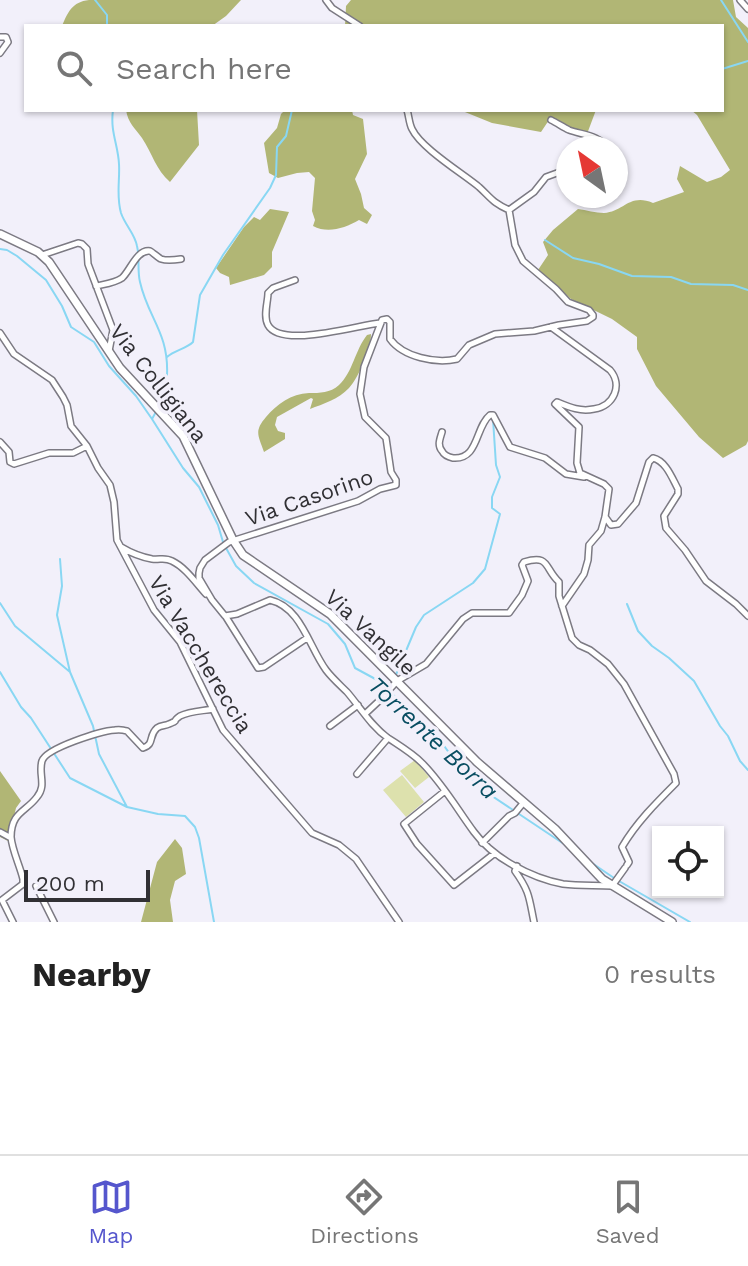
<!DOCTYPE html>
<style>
:root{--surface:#fff;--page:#f2f2f2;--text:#222;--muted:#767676;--line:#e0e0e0;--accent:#5556cd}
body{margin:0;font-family:"Work Sans",sans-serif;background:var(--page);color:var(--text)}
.controls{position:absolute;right:24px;bottom:24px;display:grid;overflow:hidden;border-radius:0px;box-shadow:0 2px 6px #0004}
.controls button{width:72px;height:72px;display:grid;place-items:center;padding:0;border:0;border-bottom:2px solid var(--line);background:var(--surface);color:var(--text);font:40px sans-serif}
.compass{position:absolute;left:556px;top:136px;width:72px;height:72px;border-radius:50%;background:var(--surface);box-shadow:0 2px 6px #0004;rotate:327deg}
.scale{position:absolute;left:24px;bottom:20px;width:126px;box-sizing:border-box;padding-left:8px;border:4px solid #313034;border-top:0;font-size:22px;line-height:28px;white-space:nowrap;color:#313034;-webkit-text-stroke:6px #f2f0fa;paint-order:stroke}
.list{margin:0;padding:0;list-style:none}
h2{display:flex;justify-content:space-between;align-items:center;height:104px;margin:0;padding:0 32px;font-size:34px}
h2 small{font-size:26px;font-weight:400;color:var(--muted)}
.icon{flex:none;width:44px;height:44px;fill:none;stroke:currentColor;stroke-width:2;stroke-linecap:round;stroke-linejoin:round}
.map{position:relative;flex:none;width:748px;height:922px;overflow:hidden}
.search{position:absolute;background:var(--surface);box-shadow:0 2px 6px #0004;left:24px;right:24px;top:24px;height:88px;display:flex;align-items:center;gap:20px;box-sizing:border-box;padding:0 28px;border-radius:0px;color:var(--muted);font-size:30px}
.sheet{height:232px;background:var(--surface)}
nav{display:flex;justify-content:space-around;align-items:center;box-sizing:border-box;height:112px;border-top:2px solid var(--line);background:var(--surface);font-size:22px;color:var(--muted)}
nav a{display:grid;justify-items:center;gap:4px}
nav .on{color:var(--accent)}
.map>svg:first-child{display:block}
</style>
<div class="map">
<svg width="748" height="922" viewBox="0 0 748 922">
<rect width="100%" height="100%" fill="#f2f0fa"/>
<path fill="#dde1ad" d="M415,760L429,777L415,788L400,771Z
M402,775L424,802L406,817L383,790Z"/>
<path fill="#b1b675" d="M89,0H241L226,16L212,26H62C68,12 72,2 89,0Z
M351,0H733L736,17L748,28V441L746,445L723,458L699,437L656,386L637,349V337L612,319L571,299L538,270L548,255L543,242L553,230L578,209C586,210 596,213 604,213C624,212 629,193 653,203L684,192L677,179L680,166L707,182L721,177L730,170L697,115L691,110H722V26H345L346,6Z
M126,110H197L199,145L170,182C156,170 152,153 142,138C135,128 128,123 126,110Z
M285,110H352L353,115L363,119L367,154L355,179L361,194L364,208L372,215L367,224L359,220C345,228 328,234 313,226L315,220L312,211L315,178L309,172L297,173L278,178L269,173L264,143L277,128L281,114Z
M460,110H596L587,134L567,127L551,117L541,132L492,123Z
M270,209L289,212L272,252V267L264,275L230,285L229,277L220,273L216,268L244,227L254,217L260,220Z
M371,334C371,349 359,377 349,388C339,399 323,404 310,409L313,399L311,398L277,417L275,425L278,431L285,433V439L264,452C258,435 254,431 266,417C277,404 291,394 309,393C320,393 330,393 339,385C353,372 355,350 367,335Z
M0,771L21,801L16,808L8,841L0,837Z
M175,839L182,848L186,874L175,881L170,900L173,922H141L157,862Z"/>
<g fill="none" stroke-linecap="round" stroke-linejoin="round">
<path stroke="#89d7f3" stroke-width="2" d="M95,0L107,15V26
M721,0L748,42
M722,69L748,61
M113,110C110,132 118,144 119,164C120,181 116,196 121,213C125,225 135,234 137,246C140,257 137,270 140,282C148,318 169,333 167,375C166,385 165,395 160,404
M545,240L573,258L599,264L632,276L671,277L691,284L733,285L748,290
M0,249L7,250L17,256L46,280L62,306L71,327L94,342L109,366L136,396L152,419
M167,357C175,350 186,349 193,342L200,295L223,255L270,188L276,175L277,147L286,136L292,110
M157,410L152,419L183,468L199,487L218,525L223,542
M226,548L236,566L254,583L328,624L345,644L355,668L379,681L439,739L461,769L483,790L564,844
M60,559L62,586L57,615L70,672
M0,603L15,626L70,672L93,726L99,754L127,807
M627,604L638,631L652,646L669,658L694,681L720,726L728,736L740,761L748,770
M0,672L21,707L31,718L70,778L127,807L158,814L185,816L195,827L199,838L214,922
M395,677L416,627L424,615L473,583L485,569L500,514L492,508V497L500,477L496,465L493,419
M589,861L614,878
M619,881L690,922"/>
<defs>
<path id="street" d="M326,0L332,8L360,26
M740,0L748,9
M0,37H6L8,42L0,53
M407,110C409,116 409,123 412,129C421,148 462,173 479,187C491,198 493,203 509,210L515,245L523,261L556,289L568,302L589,310L593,315V317L587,321L559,325L534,331L495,334L469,345L457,359C436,364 403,357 390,339V322L387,319L382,320L364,367L360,394L365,417L386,438L391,472L396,480V485L380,489L358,501L229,542L205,560L200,568L199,573V578L212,600L225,616L237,614L270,600C301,607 309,647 326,670C332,678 340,685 347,692C360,707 371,726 388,738C400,746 412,753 422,763C443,784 457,809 474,832C493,858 531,878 563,884C579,886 596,885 612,886L625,868
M551,120C557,123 563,127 569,130C583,135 599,135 607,148
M509,210L534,192L546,177L568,169
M42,255L78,243L82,244L87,249L88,264L113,330L109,351
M295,280L273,288L268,293C268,302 263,316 268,325C281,349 358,325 380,323
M96,286C105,284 115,283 122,278C130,271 137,249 150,251C152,252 159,258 161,259C167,261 175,260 181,259
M551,327L610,370C623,385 614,406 594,409C580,412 569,407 557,402L555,404L579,427L577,463L580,473L604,484L609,489L605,517L601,531L589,545L588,560L584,574L562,606
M0,333L14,354L52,380L63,397L67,405L71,426L87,446L98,468L110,485L114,502L117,540L154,610L180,642L223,730L312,833L339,845L356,859L399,922
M442,432C440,439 437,445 442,451C444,455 448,457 453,458C479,460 475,427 490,415H493L510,447L545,458L566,474L584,477
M0,442L9,452L10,462L14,464L49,453H73L87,446
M606,518L611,525L618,524L636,503L649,462L653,458C666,461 672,478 678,489V494L664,516L666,528L685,550L706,581L736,604L748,616
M121,547C131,553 141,557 152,559C160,560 165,557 172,561C185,567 196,583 206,594
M226,617L258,668L264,667L307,638
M365,714L380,700L397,681L426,664L463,619L472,613H509L522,595L528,581L522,565L524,562C550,554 544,568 559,582V596L572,638L579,645L590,650L608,664L624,684L674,774L676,783C656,803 636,823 622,847L629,862L627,865
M330,726L358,705
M357,774L388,738
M445,791L404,824L417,844L454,885L495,853
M0,832L11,838
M482,843L509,816L515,813L524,802
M517,866L515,871C530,892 529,898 534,922
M36,886L54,922
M13,922L2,900L23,884V879C20,866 12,850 11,837C11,812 26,812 37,797C47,785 38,774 42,761C46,748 101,731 115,730C121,729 121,730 127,731L143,748C155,744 148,736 157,728C161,725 165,726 169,724C181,719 170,723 180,716C190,711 202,711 213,709"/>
<path id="secondary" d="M0,234L38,252L49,262L120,368L183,436L233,540L243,555L330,614L477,762L555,829L602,879L672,922"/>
</defs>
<use href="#street" stroke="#7c7a83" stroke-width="8"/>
<use href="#secondary" stroke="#7c7a83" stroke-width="10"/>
<use href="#street" stroke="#fff" stroke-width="5"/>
<use href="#secondary" stroke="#fff" stroke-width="7"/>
</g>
<g text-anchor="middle" stroke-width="7" stroke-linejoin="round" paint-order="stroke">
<g font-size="22" fill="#313034" stroke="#f2f0fa">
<text transform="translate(159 383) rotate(52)" y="8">Via Colligiana</text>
<text transform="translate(309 497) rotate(-19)" y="8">Via Casorino</text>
<text transform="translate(371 632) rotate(43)" y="8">Via Vangile</text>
<text transform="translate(201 654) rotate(59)" y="8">Via Vacchereccia</text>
</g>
<g font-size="24" font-style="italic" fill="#084d61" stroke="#f2f0fa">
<text transform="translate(433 738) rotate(43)" y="8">Torrente Borra</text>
</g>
</g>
</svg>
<div class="controls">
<button><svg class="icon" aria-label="locate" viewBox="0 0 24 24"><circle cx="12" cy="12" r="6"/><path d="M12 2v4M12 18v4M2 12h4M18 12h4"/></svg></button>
</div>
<svg class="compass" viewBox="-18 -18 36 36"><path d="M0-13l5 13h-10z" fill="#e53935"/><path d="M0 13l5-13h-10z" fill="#767676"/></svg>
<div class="scale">200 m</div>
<div class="search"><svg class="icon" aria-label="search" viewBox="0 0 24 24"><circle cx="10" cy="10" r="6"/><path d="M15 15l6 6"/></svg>Search here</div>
</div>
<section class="sheet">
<h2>Nearby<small>0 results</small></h2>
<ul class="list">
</ul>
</section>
<nav>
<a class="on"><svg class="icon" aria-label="map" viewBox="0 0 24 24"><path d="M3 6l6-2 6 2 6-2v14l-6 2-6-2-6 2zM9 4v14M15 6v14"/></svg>Map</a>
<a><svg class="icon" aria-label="directions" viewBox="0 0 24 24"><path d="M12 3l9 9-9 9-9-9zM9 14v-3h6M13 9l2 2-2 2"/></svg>Directions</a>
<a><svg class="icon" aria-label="saved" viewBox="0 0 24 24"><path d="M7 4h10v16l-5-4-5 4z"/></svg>Saved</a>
</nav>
